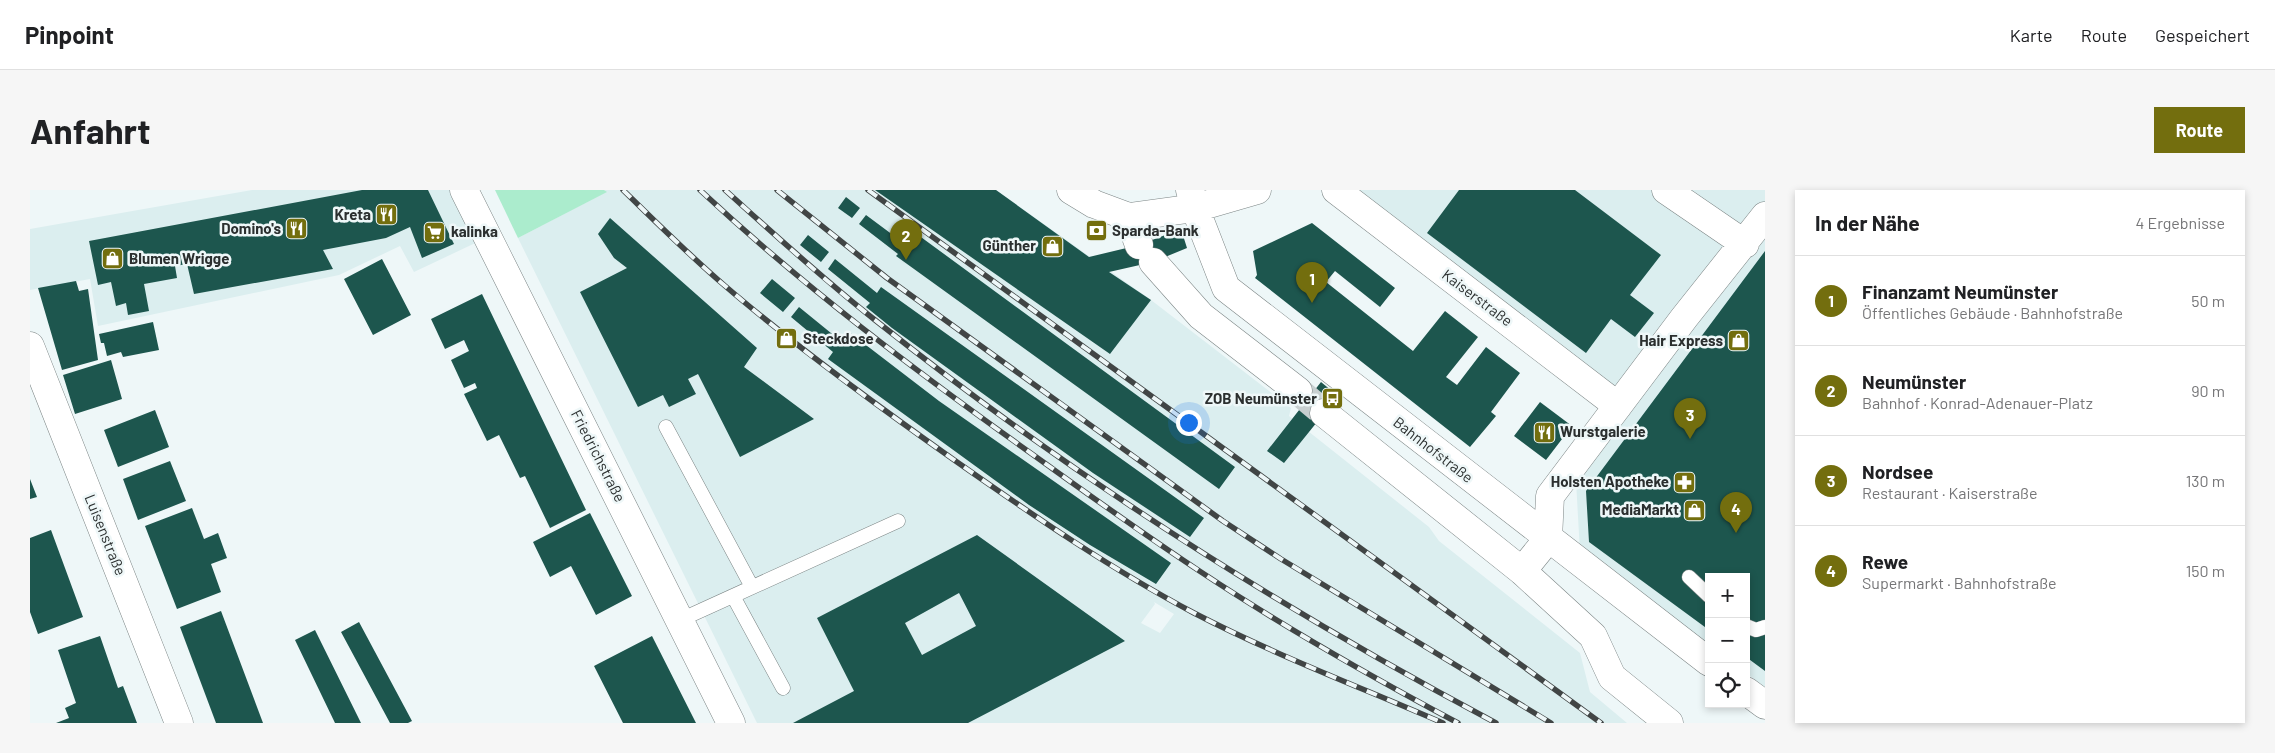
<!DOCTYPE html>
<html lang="de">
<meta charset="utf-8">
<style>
:root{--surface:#fff;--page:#f6f6f6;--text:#202124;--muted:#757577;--line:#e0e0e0;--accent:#736e0e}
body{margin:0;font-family:Barlow,sans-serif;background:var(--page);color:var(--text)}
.controls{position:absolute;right:15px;bottom:15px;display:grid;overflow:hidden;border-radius:0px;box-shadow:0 2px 8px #0003}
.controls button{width:45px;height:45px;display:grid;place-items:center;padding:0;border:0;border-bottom:1px solid var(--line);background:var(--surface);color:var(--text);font:25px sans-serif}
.you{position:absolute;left:1158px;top:232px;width:18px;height:18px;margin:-12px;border:4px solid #fff;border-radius:50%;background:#1a73e8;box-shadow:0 0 0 8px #1a73e833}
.badge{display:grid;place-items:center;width:32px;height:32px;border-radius:50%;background:var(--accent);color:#fff;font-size:16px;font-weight:700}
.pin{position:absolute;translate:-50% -41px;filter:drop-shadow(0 1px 2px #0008)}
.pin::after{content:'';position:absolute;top:26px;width:18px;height:15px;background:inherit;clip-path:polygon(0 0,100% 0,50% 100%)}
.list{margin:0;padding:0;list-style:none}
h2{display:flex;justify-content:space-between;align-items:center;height:65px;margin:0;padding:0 20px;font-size:21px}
h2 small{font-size:16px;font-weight:400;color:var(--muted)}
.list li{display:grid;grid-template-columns:32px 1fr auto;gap:15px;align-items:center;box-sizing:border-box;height:90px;padding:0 20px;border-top:1px solid var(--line)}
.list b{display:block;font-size:19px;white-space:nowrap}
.list p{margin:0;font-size:16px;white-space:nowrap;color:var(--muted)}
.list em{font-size:16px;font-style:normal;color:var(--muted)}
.icon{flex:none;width:28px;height:28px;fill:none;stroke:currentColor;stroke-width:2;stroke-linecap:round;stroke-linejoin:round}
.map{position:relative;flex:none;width:1735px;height:533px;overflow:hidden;border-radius:0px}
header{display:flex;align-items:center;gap:30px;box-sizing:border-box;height:70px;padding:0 25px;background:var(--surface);border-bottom:1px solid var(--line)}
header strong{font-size:24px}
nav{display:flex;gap:28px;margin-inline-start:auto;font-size:18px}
.intro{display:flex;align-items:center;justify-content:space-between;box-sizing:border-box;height:120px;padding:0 30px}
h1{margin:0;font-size:35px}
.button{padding:12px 22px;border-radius:0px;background:var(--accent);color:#fff;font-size:18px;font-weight:700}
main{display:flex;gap:30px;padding:0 30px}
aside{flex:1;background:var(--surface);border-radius:0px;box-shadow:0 2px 8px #0003}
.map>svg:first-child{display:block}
</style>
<header>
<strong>Pinpoint</strong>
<nav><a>Karte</a><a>Route</a><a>Gespeichert</a></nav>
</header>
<div class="intro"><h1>Anfahrt</h1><a class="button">Route</a></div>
<main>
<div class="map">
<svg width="1735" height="533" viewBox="0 0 1735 533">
<rect width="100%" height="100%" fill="#eef7f8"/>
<path fill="#dbeeef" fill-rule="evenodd" d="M222,0H434L458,47L384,82L370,56L309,85L68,136L60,89L0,100V39Z
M574,0H966L1121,110L1261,218L1259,226L1399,337L1409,351L1550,463L1560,502L1597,533H727L488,48L576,2ZM1124,412L1144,424L1130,443L1111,433L1125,414Z
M1306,0H1735V497L1716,483V387H1679V456L1550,362L1545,273L1588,216Z"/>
<path fill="#abeccd" d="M465,0H574L577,2L488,48Z"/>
<path fill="#1d564e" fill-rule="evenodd" d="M332,0H398L424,54L392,68L380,37L356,48L293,60L303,79L164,104L157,74L145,76L147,88L114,94L119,121L98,125L96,113L86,116L81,92L68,95L59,51Z
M845,0H966L1059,67L1109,55L1151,39L1157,58L1123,72L1079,82L1121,110L1080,164Z
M1429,0H1545L1631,65L1600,105L1624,123L1605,147L1581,129L1556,163L1397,43Z
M816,7L830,18L822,28L808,18Z
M836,25L875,54L884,42L1205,277L1189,299L866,66L868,64L829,34Z
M580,28L727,158L714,177L784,229L710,267L668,184L658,189L666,204L639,217L633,205L608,217L550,102L597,78L584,68L568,44Z
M1282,33L1365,98L1350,117L1305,81L1296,92L1383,161L1415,121L1448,147L1416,187L1427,195L1456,157L1490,183L1461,222L1466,226L1440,257L1225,88L1227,85L1223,61Z
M778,45L799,62L791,72L770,55Z
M1735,61V481L1716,467V387H1679V440L1559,352L1556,301Z
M352,69L381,125L343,145L314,89Z
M805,69L847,103L851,97L1174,328L1160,347L1063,283L862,138L836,117L840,113L798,79Z
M742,89L765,108L753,122L730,103Z
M46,91L49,101L58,99L68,170L32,180L8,98Z
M452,104L556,320L520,338L495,286L490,288L469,245L457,251L434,204L447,198L445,193L434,198L421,170L439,161L434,150L415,159L401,129Z
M769,117L812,152L819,142L909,211L1141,373L1126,394L1060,355L999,315L798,169L803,162L761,127Z
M123,132L129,160L93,167L91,162L77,166L74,153H71L69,144Z
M81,170L92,209L45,224L33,185Z
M1291,192L1308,206L1254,273L1237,261Z
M1510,212L1542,236L1516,270L1484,246Z
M125,220L139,257L88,277L74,240Z
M140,271L156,311L108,330L93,289Z
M0,289L7,307L0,309Z
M162,318L174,349L188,343L197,368L181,374L191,402L147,419L115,336Z
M560,323L602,406L566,425L541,376L520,387L503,352Z
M21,340L53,427L8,444L0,422V348Z
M947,345L1095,451L938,533H763L824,501L787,428ZM929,403L946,436L892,465L875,433Z
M191,421L233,533H186L150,437Z
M329,432L382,531L378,533H360L311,442Z
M285,440L331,533H305L265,450Z
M70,446L88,498L93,496L107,533H26L39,528L35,518L46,513L28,460Z
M622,446L666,533H593L564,476Z"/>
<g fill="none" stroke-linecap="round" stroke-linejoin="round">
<path stroke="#c7cfd0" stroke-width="28" stroke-dasharray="28 14" stroke-linecap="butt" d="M1268,201L1294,223"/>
<defs>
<path id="lane" d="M636,237L722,397
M1659,387L1679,406
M703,406L753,498
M650,430L868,331
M1716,436L1726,440L1735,437"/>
<path id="street" d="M434,0L701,533
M1227,0L1165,18L1196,98L1679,472
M1306,0L1588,216
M1636,0L1715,54
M1099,27L1109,55
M1123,72L1171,126L1268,201
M0,156L149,533
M1294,223L1492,381L1563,446L1582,487L1639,533
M1492,381L1518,349L1520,306L1654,128L1735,26
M1716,501L1735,515"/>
<path id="secondary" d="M1041,0L1064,14L1099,27L1165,18L1160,0"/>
</defs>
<use href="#lane" stroke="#7c8585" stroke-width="15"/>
<use href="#street" stroke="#7c8585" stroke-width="29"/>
<use href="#secondary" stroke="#7c8585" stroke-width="29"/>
<use href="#lane" stroke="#fff" stroke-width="14"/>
<use href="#street" stroke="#fff" stroke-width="28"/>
<use href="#secondary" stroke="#fff" stroke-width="28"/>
<defs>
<path id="rail" d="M593,0C626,32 659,65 694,95C766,157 849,217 927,272C1004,326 1081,379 1164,423C1245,465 1330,497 1413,533
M670,0C774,97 887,182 1002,264C1058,304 1113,344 1171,382C1254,437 1340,486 1428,533
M695,0C744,44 793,89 845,130C1038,284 1248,417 1466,533
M747,0L857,88L1193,331L1251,369L1521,533
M838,0L1571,533"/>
</defs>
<use href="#rail" stroke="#414545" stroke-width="5.5"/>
<use href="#rail" stroke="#eef7f8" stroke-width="4" stroke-dasharray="11" stroke-linecap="butt"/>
</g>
<defs>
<symbol id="restaurant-square" viewBox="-11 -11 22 22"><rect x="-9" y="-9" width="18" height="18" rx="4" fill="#736e0e" stroke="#eef7f8"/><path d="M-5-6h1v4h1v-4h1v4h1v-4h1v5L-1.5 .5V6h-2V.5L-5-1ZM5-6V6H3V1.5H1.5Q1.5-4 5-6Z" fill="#fff"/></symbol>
<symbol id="bank-square" viewBox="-11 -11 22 22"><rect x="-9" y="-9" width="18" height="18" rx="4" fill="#736e0e" stroke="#eef7f8"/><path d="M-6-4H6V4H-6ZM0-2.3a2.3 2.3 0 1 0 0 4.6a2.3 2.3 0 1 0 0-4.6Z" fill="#fff"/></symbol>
<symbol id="supermarket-square" viewBox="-11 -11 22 22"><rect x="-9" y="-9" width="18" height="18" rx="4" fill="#736e0e" stroke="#eef7f8"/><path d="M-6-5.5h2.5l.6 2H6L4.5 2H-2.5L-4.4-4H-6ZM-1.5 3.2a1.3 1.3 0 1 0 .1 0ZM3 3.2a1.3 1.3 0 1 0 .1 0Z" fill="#fff"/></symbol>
<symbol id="shop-square" viewBox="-11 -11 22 22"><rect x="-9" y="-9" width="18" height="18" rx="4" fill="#736e0e" stroke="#eef7f8"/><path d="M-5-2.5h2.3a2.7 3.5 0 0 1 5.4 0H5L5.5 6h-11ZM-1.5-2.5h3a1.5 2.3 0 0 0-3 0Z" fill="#fff"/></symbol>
<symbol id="bus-square" viewBox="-11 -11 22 22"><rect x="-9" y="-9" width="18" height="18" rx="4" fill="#736e0e" stroke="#eef7f8"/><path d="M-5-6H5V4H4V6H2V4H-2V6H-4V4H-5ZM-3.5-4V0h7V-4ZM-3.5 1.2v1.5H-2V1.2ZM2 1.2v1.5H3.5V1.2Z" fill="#fff"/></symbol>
<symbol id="pharmacy-square" viewBox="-11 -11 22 22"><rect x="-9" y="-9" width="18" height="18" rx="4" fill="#736e0e" stroke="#eef7f8"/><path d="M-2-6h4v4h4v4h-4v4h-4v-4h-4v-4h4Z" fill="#fff"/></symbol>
</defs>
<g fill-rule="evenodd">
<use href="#restaurant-square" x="344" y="12" width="25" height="25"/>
<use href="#restaurant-square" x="254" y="26" width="25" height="25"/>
<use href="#bank-square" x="1054" y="28" width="25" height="25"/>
<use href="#supermarket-square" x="392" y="30" width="25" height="25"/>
<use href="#shop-square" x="1010" y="44" width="25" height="25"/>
<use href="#shop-square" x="70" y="56" width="25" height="25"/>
<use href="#shop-square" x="744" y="136" width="25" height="25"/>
<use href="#shop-square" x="1696" y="138" width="25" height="25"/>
<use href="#bus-square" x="1290" y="196" width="25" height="25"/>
<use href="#restaurant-square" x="1502" y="230" width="25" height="25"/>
<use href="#pharmacy-square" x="1642" y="280" width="25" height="25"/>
<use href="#shop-square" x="1652" y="308" width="25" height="25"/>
</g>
<g text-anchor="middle" stroke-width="5" stroke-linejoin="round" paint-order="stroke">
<g font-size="15" font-weight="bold" fill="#2b2f2f" stroke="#eef7f8" text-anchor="end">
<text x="341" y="30">Kreta</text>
<text x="251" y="44">Domino's</text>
<text x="1082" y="46" text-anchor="start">Sparda-Bank</text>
<text x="421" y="47" text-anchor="start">kalinka</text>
<text x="1006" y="61">Günther</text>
<text x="99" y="74" text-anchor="start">Blumen Wrigge</text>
<text x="773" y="154" text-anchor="start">Steckdose</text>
<text x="1693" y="156">Hair Express</text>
<text x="1287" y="214">ZOB Neumünster</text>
<text x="1530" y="247" text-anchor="start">Wurstgalerie</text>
<text x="1639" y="297">Holsten Apotheke</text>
<text x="1649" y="325">MediaMarkt</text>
</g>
<g font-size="15" fill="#2b2f2f" stroke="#eef7f8">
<text transform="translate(1447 108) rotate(37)" y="5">Kaiserstraße</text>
<text transform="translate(1403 260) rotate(38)" y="5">Bahnhofstraße</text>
<text transform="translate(568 266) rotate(63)" y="5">Friedrichstraße</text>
<text transform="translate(75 345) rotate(68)" y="5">Luisenstraße</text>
</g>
</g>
</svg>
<div class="controls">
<button>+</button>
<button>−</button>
<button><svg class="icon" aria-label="locate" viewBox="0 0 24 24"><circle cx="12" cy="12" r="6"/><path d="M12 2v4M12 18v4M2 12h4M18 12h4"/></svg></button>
</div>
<div class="you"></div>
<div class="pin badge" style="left:1282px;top:113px">1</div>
<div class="pin badge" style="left:876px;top:70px">2</div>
<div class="pin badge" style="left:1660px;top:249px">3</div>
<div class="pin badge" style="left:1706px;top:343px">4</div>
</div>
<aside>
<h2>In der Nähe<small>4 Ergebnisse</small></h2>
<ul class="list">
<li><span class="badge">1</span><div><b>Finanzamt Neumünster</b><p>Öffentliches Gebäude · Bahnhofstraße</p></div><em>50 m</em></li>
<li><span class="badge">2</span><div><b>Neumünster</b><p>Bahnhof · Konrad-Adenauer-Platz</p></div><em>90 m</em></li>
<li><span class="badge">3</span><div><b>Nordsee</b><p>Restaurant · Kaiserstraße</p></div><em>130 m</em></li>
<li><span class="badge">4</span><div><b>Rewe</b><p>Supermarkt · Bahnhofstraße</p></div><em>150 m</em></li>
</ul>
</aside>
</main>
